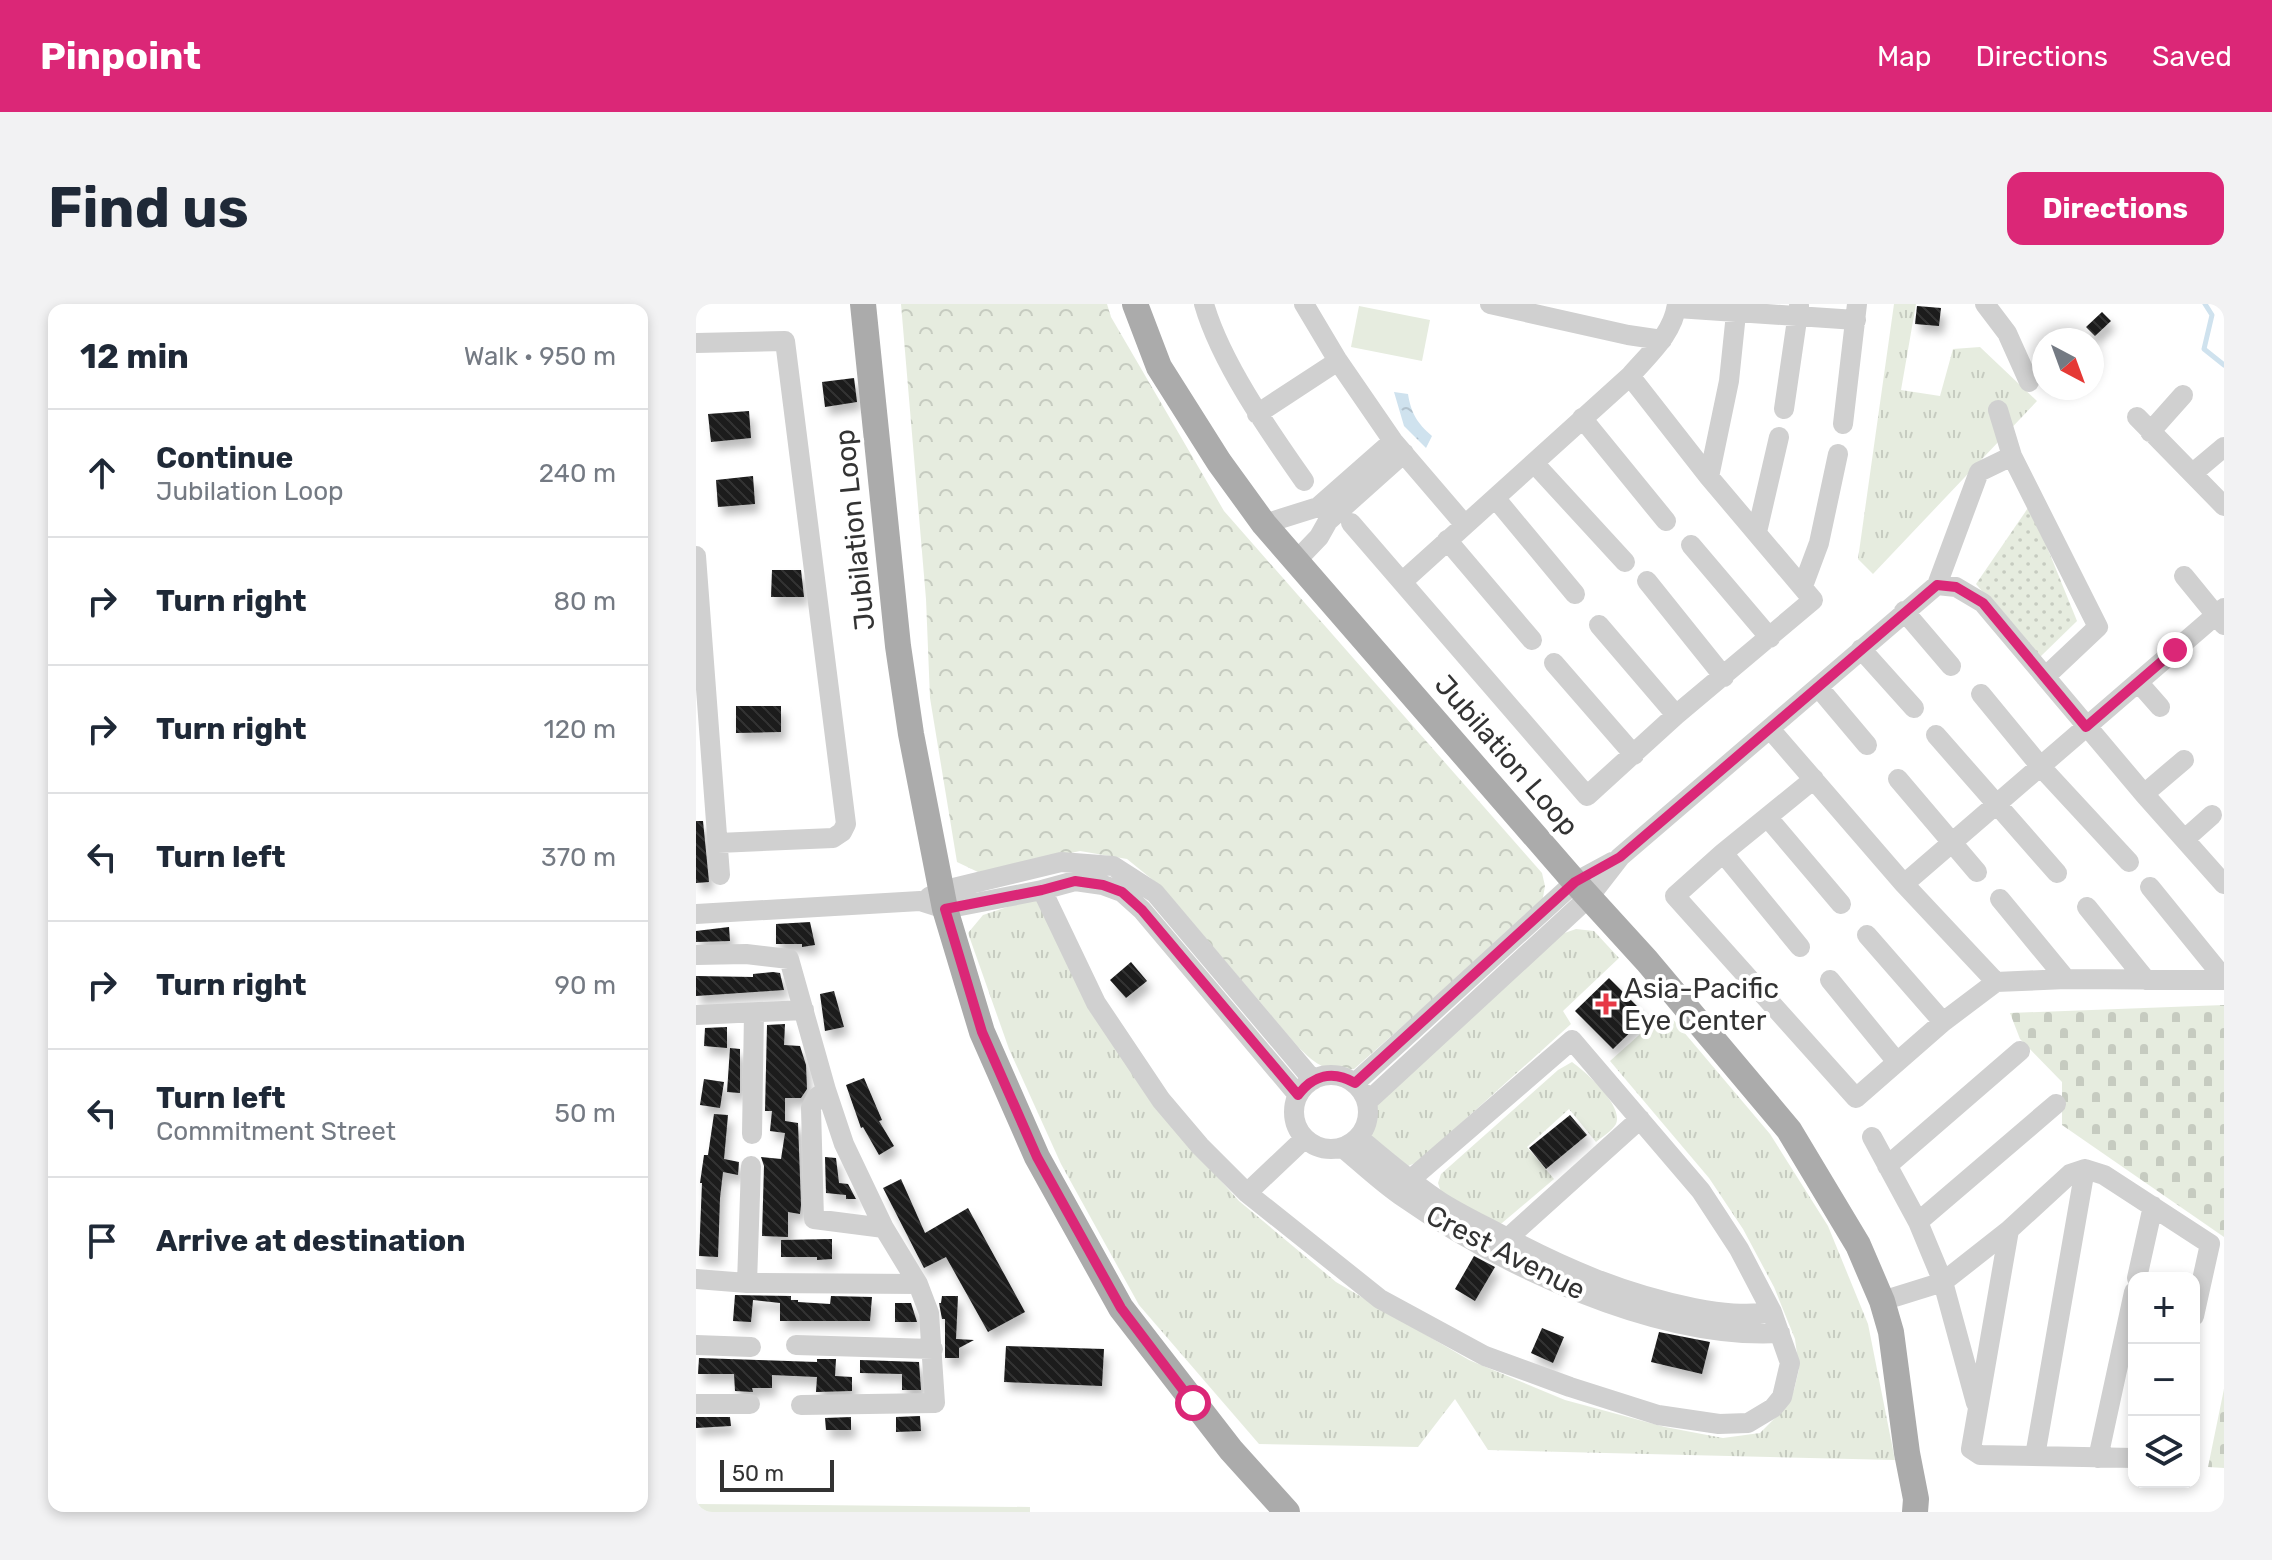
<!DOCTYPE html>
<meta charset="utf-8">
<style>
:root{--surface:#fff;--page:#f2f2f3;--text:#1f2937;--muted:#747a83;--line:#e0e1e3;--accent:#db2777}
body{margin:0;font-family:Rubik,sans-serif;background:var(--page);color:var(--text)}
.controls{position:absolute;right:24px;bottom:24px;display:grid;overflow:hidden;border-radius:16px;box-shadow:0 4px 12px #0003}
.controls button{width:72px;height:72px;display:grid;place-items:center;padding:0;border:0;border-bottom:2px solid var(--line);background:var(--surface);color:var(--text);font:40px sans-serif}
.compass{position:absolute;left:1336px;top:24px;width:72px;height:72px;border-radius:50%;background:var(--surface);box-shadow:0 4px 12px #0003;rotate:139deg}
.scale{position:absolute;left:24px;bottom:20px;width:114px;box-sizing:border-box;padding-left:8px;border:4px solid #333;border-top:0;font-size:22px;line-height:28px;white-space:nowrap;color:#333;-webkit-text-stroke:6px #fff;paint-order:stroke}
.stop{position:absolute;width:24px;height:24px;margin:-18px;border:6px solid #db2777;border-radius:50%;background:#fff}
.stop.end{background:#db2777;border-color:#fff;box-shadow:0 2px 8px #0008}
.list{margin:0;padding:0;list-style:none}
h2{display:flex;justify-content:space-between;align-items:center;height:104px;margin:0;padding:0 32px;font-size:34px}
h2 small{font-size:26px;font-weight:400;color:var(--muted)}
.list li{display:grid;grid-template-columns:52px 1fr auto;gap:24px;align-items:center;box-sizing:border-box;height:128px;padding:0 32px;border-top:2px solid var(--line)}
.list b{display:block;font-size:30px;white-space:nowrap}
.list p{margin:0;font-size:26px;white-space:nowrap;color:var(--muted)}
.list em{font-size:26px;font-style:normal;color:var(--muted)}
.icon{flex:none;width:44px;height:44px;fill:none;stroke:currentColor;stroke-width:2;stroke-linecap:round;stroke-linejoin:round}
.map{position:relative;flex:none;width:1528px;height:1208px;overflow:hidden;border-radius:16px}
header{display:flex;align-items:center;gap:48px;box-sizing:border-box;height:112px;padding:0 40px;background:var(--accent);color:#fff}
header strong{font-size:38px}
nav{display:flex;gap:44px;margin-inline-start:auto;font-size:28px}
.intro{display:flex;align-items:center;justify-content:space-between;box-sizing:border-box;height:192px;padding:0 48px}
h1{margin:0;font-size:56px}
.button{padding:20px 36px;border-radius:16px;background:var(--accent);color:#fff;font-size:28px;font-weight:700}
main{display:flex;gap:48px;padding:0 48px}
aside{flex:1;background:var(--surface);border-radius:16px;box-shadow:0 4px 12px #0003}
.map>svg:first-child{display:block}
</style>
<header>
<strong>Pinpoint</strong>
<nav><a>Map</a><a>Directions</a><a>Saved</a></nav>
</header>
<div class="intro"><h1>Find us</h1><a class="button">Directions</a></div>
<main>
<aside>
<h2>12 min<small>Walk · 950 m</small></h2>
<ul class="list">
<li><svg class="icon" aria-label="ahead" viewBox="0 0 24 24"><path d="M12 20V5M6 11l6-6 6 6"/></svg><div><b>Continue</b><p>Jubilation Loop</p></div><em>240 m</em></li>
<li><svg class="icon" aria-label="right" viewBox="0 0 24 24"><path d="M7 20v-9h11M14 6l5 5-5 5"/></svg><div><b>Turn right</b></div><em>80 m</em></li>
<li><svg class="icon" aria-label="right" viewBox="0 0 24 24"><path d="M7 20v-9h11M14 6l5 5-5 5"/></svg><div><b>Turn right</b></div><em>120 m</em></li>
<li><svg class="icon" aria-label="left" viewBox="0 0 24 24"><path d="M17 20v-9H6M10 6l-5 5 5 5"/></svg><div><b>Turn left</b></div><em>370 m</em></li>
<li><svg class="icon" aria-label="right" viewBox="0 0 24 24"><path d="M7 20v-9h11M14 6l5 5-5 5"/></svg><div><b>Turn right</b></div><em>90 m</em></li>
<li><svg class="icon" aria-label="left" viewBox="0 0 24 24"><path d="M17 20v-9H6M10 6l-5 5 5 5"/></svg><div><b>Turn left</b><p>Commitment Street</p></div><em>50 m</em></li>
<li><svg class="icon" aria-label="arrive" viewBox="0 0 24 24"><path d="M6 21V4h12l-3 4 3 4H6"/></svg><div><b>Arrive at destination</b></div></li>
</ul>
</aside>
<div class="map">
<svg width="1528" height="1208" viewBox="0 0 1528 1208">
<defs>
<pattern id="grass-tufts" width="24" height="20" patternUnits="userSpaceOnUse" patternTransform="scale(2)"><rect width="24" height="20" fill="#e6ecdf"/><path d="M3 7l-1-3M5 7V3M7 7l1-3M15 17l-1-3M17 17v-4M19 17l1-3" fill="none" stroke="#c6cbc0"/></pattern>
<pattern id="forest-crowns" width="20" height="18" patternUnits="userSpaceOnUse" patternTransform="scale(2)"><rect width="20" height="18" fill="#e6ecdf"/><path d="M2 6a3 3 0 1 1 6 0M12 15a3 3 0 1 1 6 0" fill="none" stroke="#c6cbc0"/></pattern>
<pattern id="cemetery-stones" width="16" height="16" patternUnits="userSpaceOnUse" patternTransform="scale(2)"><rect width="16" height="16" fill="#e6ecdf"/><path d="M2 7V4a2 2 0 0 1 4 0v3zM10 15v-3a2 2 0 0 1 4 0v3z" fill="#c6cbc0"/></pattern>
<pattern id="park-dots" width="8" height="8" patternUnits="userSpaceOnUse" patternTransform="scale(2)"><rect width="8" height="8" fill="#e6ecdf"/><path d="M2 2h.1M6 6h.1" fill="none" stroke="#c6cbc0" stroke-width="1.8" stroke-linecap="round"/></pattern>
<pattern id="water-ripples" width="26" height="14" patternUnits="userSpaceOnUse" patternTransform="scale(2)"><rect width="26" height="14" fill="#cfe2ee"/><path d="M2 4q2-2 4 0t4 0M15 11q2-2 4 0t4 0" fill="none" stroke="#b2c2cd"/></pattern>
<pattern id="building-back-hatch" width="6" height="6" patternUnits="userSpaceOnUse" patternTransform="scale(2)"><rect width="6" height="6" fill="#1a1a1a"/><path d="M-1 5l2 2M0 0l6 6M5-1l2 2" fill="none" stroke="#333"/></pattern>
<filter id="shadow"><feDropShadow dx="4.5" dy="8" stdDeviation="4" flood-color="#0004"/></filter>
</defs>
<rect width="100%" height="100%" fill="#fff"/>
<path fill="url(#grass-tufts)" d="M1198,0H1220L1205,86L1244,92L1257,45L1284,43L1341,97L1177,270L1162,255Z
M339,594L459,803L543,897L640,978L773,1056L869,1096L969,1123L1027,1134L1064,1129L1086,1107L1098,1086L1103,1065L1099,1035L1078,983L1047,925L1013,874L914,757L970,707L1074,830L1132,922L1172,1020L1199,1156L792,1146L759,1095L722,1143L563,1140L443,1001L365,860L313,745L272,629L287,611Z
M880,625L898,627L923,654L867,707L875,720L722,858L712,862L675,832L678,813L677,798L860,632Z
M876,758C890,768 928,802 920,820C916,827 906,833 900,838L873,805L831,843L858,875L806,919L795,922L745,888L742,879L745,870L862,766Z"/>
<path fill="url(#forest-crowns)" d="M205,0H411L415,13L528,207L846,569L849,582L846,599L658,765C628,767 623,763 602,743L468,585L431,555L384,547L284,569L261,558L234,394L230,295Z
M0,1200L334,1203V1208H0Z"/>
<path fill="url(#cemetery-stones)" d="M1528,701V933L1366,821V778L1324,735L1314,709Z
M1528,1085V1164L1512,1163Z"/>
<path fill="url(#park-dots)" d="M1334,201L1381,317L1343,354L1280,280Z"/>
<path fill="#e6ecdf" d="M663,2L734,16L726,57L655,43Z"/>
<path fill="url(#water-ripples)" d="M698,88L712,90C715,109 721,119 736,132L730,144L708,122Z"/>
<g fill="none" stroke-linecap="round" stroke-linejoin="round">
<path stroke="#cfe2ee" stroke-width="5" d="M1509,0L1516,11L1508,45L1528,61"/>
</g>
<path fill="url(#building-back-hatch)" filter="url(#shadow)" d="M1221,2L1245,4L1243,22L1219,20Z
M1406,8L1415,17L1399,32L1390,23Z
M158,74L161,98L129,103L126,78Z
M53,107L55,134L15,138L12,110Z
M57,172L59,200L22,203L20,176Z
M76,266H105L108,293H75Z
M40,402H85V428L40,429Z
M0,517H7L13,578L0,579Z
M114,618L119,641L106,643V640H80V620Z
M33,623L34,637L0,638V627Z
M435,658L451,677L430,694L414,676Z
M77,668L84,669L88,686L0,692V672L57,673V670Z
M913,674L951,712L917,745L879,707Z
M138,687L148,723L129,727L124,690Z
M89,720L88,741L104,742L110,761L111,785L105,794H89V817L102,819L105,901L104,910L92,908V933L66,932L68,862L65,853L85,855L89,829L74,827L76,807H69L71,721Z
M31,723V744L8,742L9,724Z
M34,744L44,745V789L31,788Z
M168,774L186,816L183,817L198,842L183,851L167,823L165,824L150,781Z
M8,775L28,778L24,804L4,801Z
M18,810L32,811L28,855L43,858L42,871L27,868L24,894L22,953L3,952L6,879H4L8,851H12Z
M874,811L891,831L850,865L833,844Z
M129,853L140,854L143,879L152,880L160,895H150V891L130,889Z
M205,875L229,929L272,904L329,1008L292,1028L250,953L228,964L187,884Z
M136,935V955L121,956V953H85V936Z
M778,952L799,963L779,997L759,985Z
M39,991L95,992V996H102V998L134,1000L135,992L176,993L174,1017H84V999L57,996L55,1018L37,1017Z
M246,992H262L260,1035L278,1036L263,1044V1054H249V1015H246L243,999H245Z
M199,999H215L221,1018H199Z
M846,1024L868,1033L857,1059L835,1049Z
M963,1028L1014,1038L1006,1070L955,1058Z
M310,1042L408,1045L406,1082L308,1078Z
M3,1054L121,1058V1055H140L139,1072L156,1073V1087L120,1088L121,1073L76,1071V1084H56L57,1088L39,1087L38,1070H2Z
M164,1056L223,1058L225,1086H206V1070L164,1069Z
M224,1112L225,1127L200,1128V1113Z
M0,1113H34L35,1122L0,1124Z
M155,1113V1126H130L129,1114Z"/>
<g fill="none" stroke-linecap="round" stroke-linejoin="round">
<path stroke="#d0d0d0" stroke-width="20" d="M508,0C525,59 573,127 608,177
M608,0L642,57L697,137L769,221
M794,0L932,31L966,36
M1289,0L1311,29L1333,78
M981,4L1160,16
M0,39L89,37L150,520L146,528L137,534L22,539
M1088,105L1103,2
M1302,106L1316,152L1402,323L1349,373
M561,110L642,57
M1441,113L1528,202
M886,114L970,217
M1147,120L1161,0
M1454,128L1487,91
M838,159L929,258
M1497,169L1528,143
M1013,173L1033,77L1041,0
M800,195L879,290
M655,219L891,492L980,411L1117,296L1013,173L934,72
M568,220L622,203L697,137
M1061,228L1083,133
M751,236L836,336
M995,241L1074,334
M0,252L24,571
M600,257L623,233L632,217L708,149
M1488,272L1528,321
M951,277L1028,373
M706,278L934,72C953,50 977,30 981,0
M1241,281L1283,168L1316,152
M1107,282L1123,239L1142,150
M1208,307L1255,362
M903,321L980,411
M1165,345L1218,404
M858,359L938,451
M1442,378L1464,403
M1123,384L1171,441
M1285,390L1345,463L1433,558
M1074,425L1208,580L1300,678
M1240,431L1361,569
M1118,475L1027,549L979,592L1160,794L1247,718L1300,678L1370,675L1528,676
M1202,475L1281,568
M1448,490L1488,456
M1072,514L1145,600
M1489,535L1516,511
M1027,549L1104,643
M1208,580L1528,304
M1454,583L1528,674
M346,586L400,699L465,796L504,842L551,889L684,995L789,1052L874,1083L962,1111L1023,1120L1052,1119L1077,1104L1086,1093L1094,1059L1076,1008L1043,945L1005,887L876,736L714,876
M233,593L245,587L365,558L417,562L459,589L617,776
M1304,595L1370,675
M1391,603L1450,676
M0,610L224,597L249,605L346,586L379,577L407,581L426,588L446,606L602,791
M1171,631L1247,718
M0,651L50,650L93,655L130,786L148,840L188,924L222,980L233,1009L239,1099L105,1101
M1134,676L1201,758
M0,711L108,706
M598 808a37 37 0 1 1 74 0a37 37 0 1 1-74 0Z
M659,779L879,578L916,558
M130,786L120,794L115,804L118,915L188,924
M671,798L893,593L924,553L1241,281L1260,283L1287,299L1448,490L1528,580
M56,830L58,709
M1176,833L1222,918L1247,978L1280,1099
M663,834C690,856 716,879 745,898C764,910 785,920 804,930C867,964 928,990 998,1004C1025,1009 1049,1012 1076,1008
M647,844C666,860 684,877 704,891C804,961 960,1036 1084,1029
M1191,862L1324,747
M551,889L608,835
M1222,918L1360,800
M1313,926L1275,1145L1284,1151L1438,1154
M807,943L812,934L944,815
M1441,974L1457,902
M0,975L51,979L222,980
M51,979L55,862
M1186,997L1247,978L1313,926L1374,870L1389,865L1408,871L1514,940L1498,1012
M0,1041L55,1043
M100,1041L237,1045
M0,1100H54
M1339,1152L1389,865
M1402,1154L1438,988"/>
<path stroke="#ababab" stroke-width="26" d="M167,0L202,342L215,430L249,605L286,728L341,853L425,1004L535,1146L591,1208
M439,0L463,63L523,158L568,220L879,578L951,657L1093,826L1162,941L1186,997L1195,1028L1211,1149L1220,1195L1219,1208"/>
</g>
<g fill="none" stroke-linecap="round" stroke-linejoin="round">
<path stroke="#db2777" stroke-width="10" d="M497,1099L425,1004L341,853L286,728L249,605L346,586L379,577L407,581L426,588L446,606L602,791C617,771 637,766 659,779L879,578L924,553L1241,281L1260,283L1287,299L1390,423L1479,346"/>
</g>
<path fill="#e63946" stroke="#fff" stroke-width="3" d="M906 688h8v8h8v8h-8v8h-8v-8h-8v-8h8z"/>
<g text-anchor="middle" stroke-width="8" stroke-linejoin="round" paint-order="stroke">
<g font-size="28" fill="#333" stroke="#fff">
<text transform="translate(158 226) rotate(-96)" y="10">Jubilation Loop</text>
<text transform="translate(811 451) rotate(49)" y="10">Jubilation Loop</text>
<text transform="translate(810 948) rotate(27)" y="10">Crest Avenue</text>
</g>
<g font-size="28" fill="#333" stroke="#fff" text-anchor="start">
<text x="928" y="694">Asia-Pacific<tspan x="928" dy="32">Eye Center</tspan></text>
</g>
</g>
</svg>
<div class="controls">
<button>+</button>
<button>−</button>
<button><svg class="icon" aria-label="layers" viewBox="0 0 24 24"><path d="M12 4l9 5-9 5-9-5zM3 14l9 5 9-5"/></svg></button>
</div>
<svg class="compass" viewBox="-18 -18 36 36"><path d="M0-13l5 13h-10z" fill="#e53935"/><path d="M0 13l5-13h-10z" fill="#747a83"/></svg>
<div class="scale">50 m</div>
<div class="stop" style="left:497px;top:1099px"></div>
<div class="stop end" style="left:1479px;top:346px"></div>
</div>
</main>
